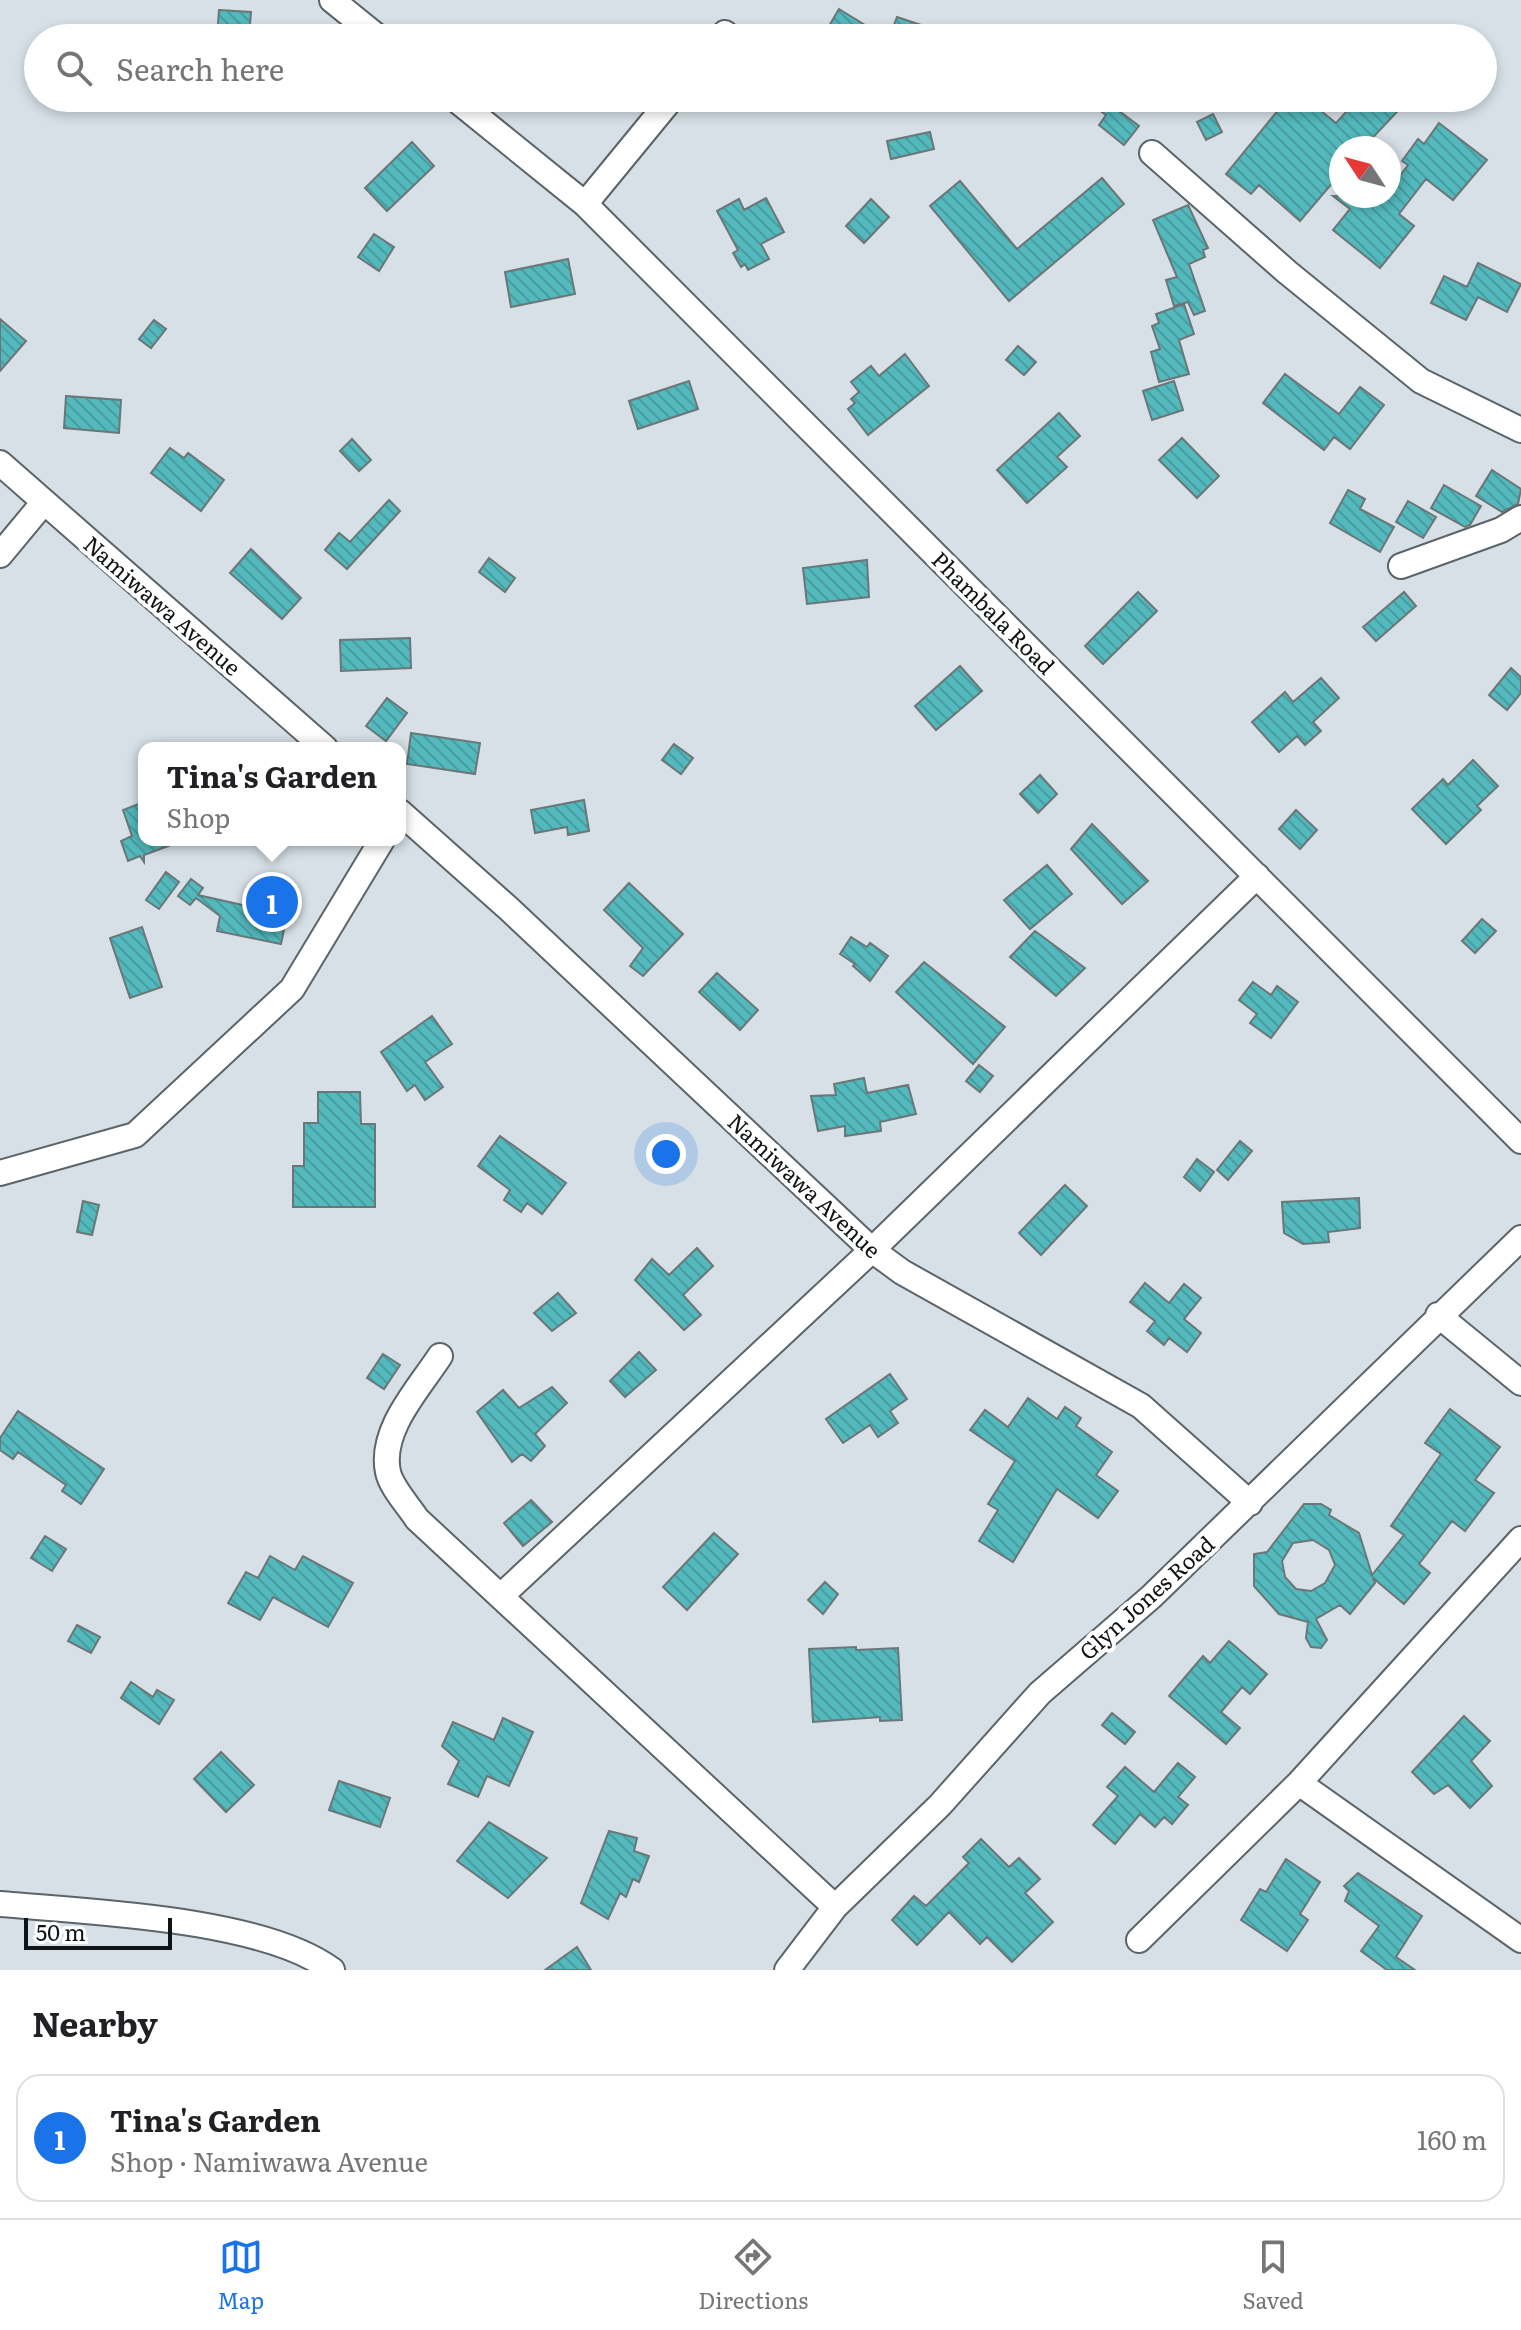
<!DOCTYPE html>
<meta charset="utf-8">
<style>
:root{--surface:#fff;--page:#f6f6f6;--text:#202124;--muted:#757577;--line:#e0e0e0;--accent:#1a73e8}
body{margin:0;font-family:Literata,serif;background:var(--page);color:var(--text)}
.compass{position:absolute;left:1329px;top:136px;width:72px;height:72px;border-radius:50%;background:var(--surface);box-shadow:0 4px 12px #0003;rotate:306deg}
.scale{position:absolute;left:24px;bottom:20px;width:148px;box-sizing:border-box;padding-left:8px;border:4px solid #0f1315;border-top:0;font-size:22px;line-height:28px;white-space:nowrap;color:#0f1315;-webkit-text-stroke:6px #fff;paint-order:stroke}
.you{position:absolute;left:666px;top:1154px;width:28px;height:28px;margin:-20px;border:6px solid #fff;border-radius:50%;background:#1a73e8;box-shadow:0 0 0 12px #1a73e833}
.badge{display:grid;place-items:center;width:52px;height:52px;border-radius:50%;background:var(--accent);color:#fff;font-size:26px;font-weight:700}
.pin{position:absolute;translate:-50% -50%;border:4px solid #fff;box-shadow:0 2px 8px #0006}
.popup{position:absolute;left:138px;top:742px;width:268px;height:104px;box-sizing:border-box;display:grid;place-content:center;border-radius:16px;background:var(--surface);filter:drop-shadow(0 2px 6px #0005);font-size:26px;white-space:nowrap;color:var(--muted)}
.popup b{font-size:30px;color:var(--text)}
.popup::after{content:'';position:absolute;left:50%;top:100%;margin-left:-16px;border:16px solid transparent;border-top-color:var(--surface)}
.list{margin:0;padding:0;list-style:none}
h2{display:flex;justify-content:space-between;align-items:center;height:104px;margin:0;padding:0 32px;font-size:34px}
h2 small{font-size:26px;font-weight:400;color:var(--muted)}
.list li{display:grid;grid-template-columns:52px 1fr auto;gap:24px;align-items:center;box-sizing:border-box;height:128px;margin:0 16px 16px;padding:0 16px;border:2px solid var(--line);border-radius:24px}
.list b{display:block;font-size:30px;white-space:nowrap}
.list p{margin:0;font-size:26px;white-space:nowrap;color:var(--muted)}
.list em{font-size:26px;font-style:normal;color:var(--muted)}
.icon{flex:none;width:44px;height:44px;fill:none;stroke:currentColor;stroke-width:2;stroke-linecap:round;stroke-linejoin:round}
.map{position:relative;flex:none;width:1521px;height:1970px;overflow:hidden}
.search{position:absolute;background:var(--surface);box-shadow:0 4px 12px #0003;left:24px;right:24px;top:24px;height:88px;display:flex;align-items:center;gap:20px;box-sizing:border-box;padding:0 28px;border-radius:44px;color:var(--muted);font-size:30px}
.sheet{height:248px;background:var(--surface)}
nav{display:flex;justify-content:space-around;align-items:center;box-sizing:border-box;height:112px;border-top:2px solid var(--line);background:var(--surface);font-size:22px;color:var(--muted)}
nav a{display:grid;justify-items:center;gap:4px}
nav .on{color:var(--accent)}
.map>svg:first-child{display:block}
</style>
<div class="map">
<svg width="1521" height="1970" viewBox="0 0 1521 1970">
<defs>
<pattern id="building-back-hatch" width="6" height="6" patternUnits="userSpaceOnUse" patternTransform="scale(2)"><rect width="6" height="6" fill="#53b9bd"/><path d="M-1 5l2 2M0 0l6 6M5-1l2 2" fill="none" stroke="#479ea2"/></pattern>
</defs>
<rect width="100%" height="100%" fill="#d6e0e6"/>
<path fill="url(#building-back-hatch)" stroke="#6b7677" stroke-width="2" fill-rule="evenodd" d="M839,9L886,38H822Z
M219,10L251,12L249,38H217Z
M897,17L951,35L950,38H889Z
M1082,98H1121L1114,107L1139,126L1124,145L1099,125L1106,115Z
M1288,98H1305L1336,123L1359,98H1410L1363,148H1341V173L1300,221L1259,185L1251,194L1226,174Z
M1213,114L1222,132L1206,140L1197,122Z
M1439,123L1487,160L1453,200L1426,179L1399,214L1414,226L1380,268L1333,230L1350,209L1333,196H1389V190L1408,165L1402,161L1418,139L1424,144Z
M930,132L934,149L891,159L887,141Z
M412,142L434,166L387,211L365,188Z
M1102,178L1124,204L1009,301L930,206L960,181L1017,249Z
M766,198L784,232L761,244L769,259L748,270L745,264L741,267L733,253L738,250L717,211L739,199L744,210Z
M871,199L889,217L864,243L846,226Z
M1188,205L1208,248L1203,250L1205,257L1189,264L1205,311L1194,315L1188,302L1174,306L1166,280L1177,277L1153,220Z
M374,234L394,247L379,271L358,257Z
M568,259L575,294L511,307L505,272Z
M1478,263L1521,284L1507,312L1478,297L1466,320L1431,303L1444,276L1467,287Z
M1184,304L1194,334L1179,340L1189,374L1159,382L1151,352L1160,349L1152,326L1159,323L1156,314Z
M0,319L26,341L0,371Z
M154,320L166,329L151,348L139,339Z
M1018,346L1036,362L1024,375L1006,360Z
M905,354L929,386L868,435L848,409L855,403L851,399L859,392L851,382L871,366L879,376Z
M1285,374L1339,414L1360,387L1384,405L1350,449L1334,437L1324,450L1263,403Z
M689,381L698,409L638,429L629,401Z
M1174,381L1183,410L1152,420L1143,391Z
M66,396L121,400L119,433L64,428Z
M1059,413L1080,436L1057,457L1067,467L1027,503L997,470Z
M1182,438L1219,476L1197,498L1159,460Z
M352,439L371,460L359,471L340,451Z
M170,448L184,458L188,453L224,480L201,511L151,473Z
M1492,470L1521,489L1518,504L1502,512L1476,496Z
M1444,485L1481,506L1470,525L1465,527L1431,508Z
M1348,490L1365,499L1360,509L1394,527L1380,552L1330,523Z
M389,500L400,511L347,569L325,550L339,533L350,542Z
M1408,501L1436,517L1423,538L1396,522Z
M251,549L301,598L282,619L230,573Z
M489,558L515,578L505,592L479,572Z
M867,560L869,597L807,604L803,568Z
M1138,592L1157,611L1103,664L1085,646Z
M1404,592L1416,606L1376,641L1363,627Z
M410,638L411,668L341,671L340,640Z
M960,666L982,691L936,730L915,706Z
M1511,668L1521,677V693L1507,710L1489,695Z
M1321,678L1339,698L1313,722L1321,731L1305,745L1297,736L1279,752L1252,722L1285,692L1293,702Z
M387,698L407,713L386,741L366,726Z
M411,733L480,743L475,774L407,764Z
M674,744L693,758L681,774L662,760Z
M1473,760L1498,786L1477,806L1481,810L1446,844L1412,809L1443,779L1448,785Z
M1040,775L1057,794L1038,813L1020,794Z
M584,800L589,831L568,835L567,827L535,833L531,810Z
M144,802V840L179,842L144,855V862L140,856L128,861L121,841L132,836L123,810Z
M1296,810L1317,830L1300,849L1279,829Z
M1092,824L1148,881L1122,904L1071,849Z
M1047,865L1072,894L1030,929L1004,900Z
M166,872L179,882L159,909L146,900Z
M191,879L203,888L198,895L256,908L260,890L280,894L277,908L288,910L281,944L217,931L220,916L196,898L190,905L178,896Z
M629,883L683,934L643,976L630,966L643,948L604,910Z
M1482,919L1496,931L1475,953L1462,941Z
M142,927L162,987L130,998L110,938Z
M1035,931L1085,968L1056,996L1010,957Z
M851,937L867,947L870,943L888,956L870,981L853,966L855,964L840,954Z
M924,962L1005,1027L973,1064L896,992Z
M717,973L758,1010L740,1030L699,992Z
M1253,982L1271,995L1277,986L1298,1002L1271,1038L1250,1023L1257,1014L1239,1000Z
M432,1016L452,1044L425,1062L443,1087L425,1100L415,1085L407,1091L381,1052Z
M979,1065L993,1076L980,1092L966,1081Z
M864,1078L867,1093L908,1085L916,1114L880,1122L881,1131L845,1136V1126L818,1131L811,1096L836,1095L834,1084Z
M318,1092H360L361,1124H375V1207H293V1166H304V1123H318Z
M500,1136L566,1183L542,1214L527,1203L521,1212L504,1200L510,1190L478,1166Z
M1240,1141L1252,1151L1228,1180L1217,1170Z
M1197,1159L1214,1172L1200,1191L1184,1177Z
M1065,1185L1087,1206L1041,1255L1019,1233Z
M1359,1198L1360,1228L1328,1232L1329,1242L1303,1244L1284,1233L1282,1202Z
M83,1201L99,1205L92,1235L77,1232Z
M697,1248L713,1266L683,1295L701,1315L684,1330L635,1280L652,1259L669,1275Z
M1145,1283L1169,1303L1184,1284L1201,1298L1184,1319L1201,1333L1187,1352L1169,1338L1164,1345L1147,1331L1155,1321L1130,1302Z
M558,1293L576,1313L552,1331L534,1313Z
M639,1352L656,1370L625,1397L610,1381Z
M383,1354L400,1365L384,1389L367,1378Z
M890,1374L907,1399L890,1411L898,1423L878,1437L870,1425L843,1443L826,1419Z
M552,1387L567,1403L535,1434L545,1446L531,1461L522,1454L512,1462L477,1412L503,1390L519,1408Z
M1028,1398L1057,1419L1065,1407L1081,1418L1076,1426L1112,1452L1096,1475L1118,1491L1098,1518L1057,1489L1013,1562L979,1541L998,1510L988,1504L1015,1461L970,1430L985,1410L1008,1427Z
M1450,1409L1500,1447L1475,1480L1494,1493L1465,1531L1452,1521L1419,1564L1430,1573L1404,1604L1373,1578L1375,1583L1350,1614L1340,1605L1316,1619L1327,1640L1321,1648L1311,1647L1306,1638L1308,1622L1279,1614L1254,1586V1554L1267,1552L1304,1504H1321L1331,1510L1329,1515L1359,1533L1372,1575L1404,1535L1391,1526L1441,1454L1425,1443ZM1313,1540L1329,1550L1335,1565L1325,1583L1311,1591L1296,1589L1285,1577L1282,1561L1293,1543Z
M18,1411L104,1469L81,1504L62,1491L66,1485L18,1452L13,1459L0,1450V1438Z
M531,1500L552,1522L523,1546L504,1523Z
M714,1533L738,1554L687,1610L663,1587Z
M45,1536L66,1549L52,1571L31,1558Z
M270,1556L295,1570L303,1556L353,1583L328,1627L273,1597L260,1620L228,1603L246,1572L258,1578Z
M825,1582L838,1594L823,1614L808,1600Z
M77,1625L100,1637L91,1653L68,1641Z
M1229,1641L1267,1674L1250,1694L1242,1687L1221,1712L1240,1728L1226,1744L1169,1696L1203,1656L1210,1663Z
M856,1647V1650L898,1648L902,1720L880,1721V1717L813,1722L809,1649Z
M131,1682L153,1697L157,1690L174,1700L159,1724L121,1698Z
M1112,1713L1135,1732L1125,1744L1102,1725Z
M1464,1716L1490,1741L1471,1761L1492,1786L1470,1808L1448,1785L1434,1794L1412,1772Z
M503,1718L533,1732L509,1786L487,1776L478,1797L448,1784L459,1761L442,1746L453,1722L494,1740Z
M221,1752L254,1785L226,1812L194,1779Z
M1178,1763L1195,1777L1178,1797L1188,1805L1172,1824L1164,1817L1155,1827L1140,1814L1115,1844L1093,1825L1118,1796L1107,1787L1125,1767L1154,1792Z
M339,1781L390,1798L380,1827L329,1810Z
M489,1822L547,1858L508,1898L457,1861Z
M609,1831L637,1838L634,1851L649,1856L639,1882L633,1879L626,1897L620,1893L608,1919L581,1903Z
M981,1839L1009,1867L1019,1858L1040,1879L1025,1893L1053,1922L1012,1962L987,1937L980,1944L949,1912L917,1945L892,1920L914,1896L926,1906L969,1863L963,1857Z
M1286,1859L1320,1882L1300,1914L1308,1920L1287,1951L1241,1920L1260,1889L1266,1892Z
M1358,1873L1422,1916L1396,1957L1415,1970H1387L1361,1951L1379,1926L1345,1901L1349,1891L1344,1886Z
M577,1947L591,1970H545Z"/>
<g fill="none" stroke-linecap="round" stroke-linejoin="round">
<defs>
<path id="minor" d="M332,0L379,38
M721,38L725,33
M454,98L585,204L1521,1141
M1152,153L1287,272L1421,381L1521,430
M585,204L672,98
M0,463L325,748
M0,555L44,502
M1401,566L1501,530L1521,518
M400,812L508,908L872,1250L902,1272L1141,1406L1250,1503
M0,1173L135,1135L292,989L382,840
M1438,1315L1521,1383
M440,1356C420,1387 379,1430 388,1472C391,1487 408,1505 417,1519L835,1907
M502,1595L872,1250L1257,876
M1299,1783L1521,1940
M0,1904C89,1912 262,1918 332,1970
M1139,1940L1299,1783L1521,1539
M787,1970L835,1907L940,1805L1040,1693L1151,1597L1521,1238"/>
</defs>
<use href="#minor" stroke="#5b6469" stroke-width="28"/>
<use href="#minor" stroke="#fff" stroke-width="24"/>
</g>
<g text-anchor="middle" stroke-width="8" stroke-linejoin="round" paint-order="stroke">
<g font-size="22" fill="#0f1315" stroke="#fff">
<text transform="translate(162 606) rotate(41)" y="8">Namiwawa Avenue</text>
<text transform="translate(993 613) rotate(45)" y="8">Phambala Road</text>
<text transform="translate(804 1186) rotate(43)" y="8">Namiwawa Avenue</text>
<text transform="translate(1147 1598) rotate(-42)" y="8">Glyn Jones Road</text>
</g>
</g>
</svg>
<svg class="compass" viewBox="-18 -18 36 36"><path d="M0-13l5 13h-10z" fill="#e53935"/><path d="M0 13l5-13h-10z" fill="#757577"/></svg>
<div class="scale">50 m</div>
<div class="you"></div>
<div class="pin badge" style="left:272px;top:902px">1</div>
<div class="popup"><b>Tina's Garden</b>Shop</div>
<div class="search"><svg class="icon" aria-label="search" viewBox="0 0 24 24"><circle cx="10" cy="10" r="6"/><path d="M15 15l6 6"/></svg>Search here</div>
</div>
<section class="sheet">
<h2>Nearby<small></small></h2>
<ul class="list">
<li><span class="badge">1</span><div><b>Tina's Garden</b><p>Shop · Namiwawa Avenue</p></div><em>160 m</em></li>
</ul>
</section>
<nav>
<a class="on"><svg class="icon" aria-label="map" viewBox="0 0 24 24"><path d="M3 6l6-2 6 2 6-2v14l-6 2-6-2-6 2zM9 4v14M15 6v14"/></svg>Map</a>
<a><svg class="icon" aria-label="directions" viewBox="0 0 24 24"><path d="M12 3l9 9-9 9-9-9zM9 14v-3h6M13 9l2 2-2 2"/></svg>Directions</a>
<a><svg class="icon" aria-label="saved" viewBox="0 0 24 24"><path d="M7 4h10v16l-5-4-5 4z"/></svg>Saved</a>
</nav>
